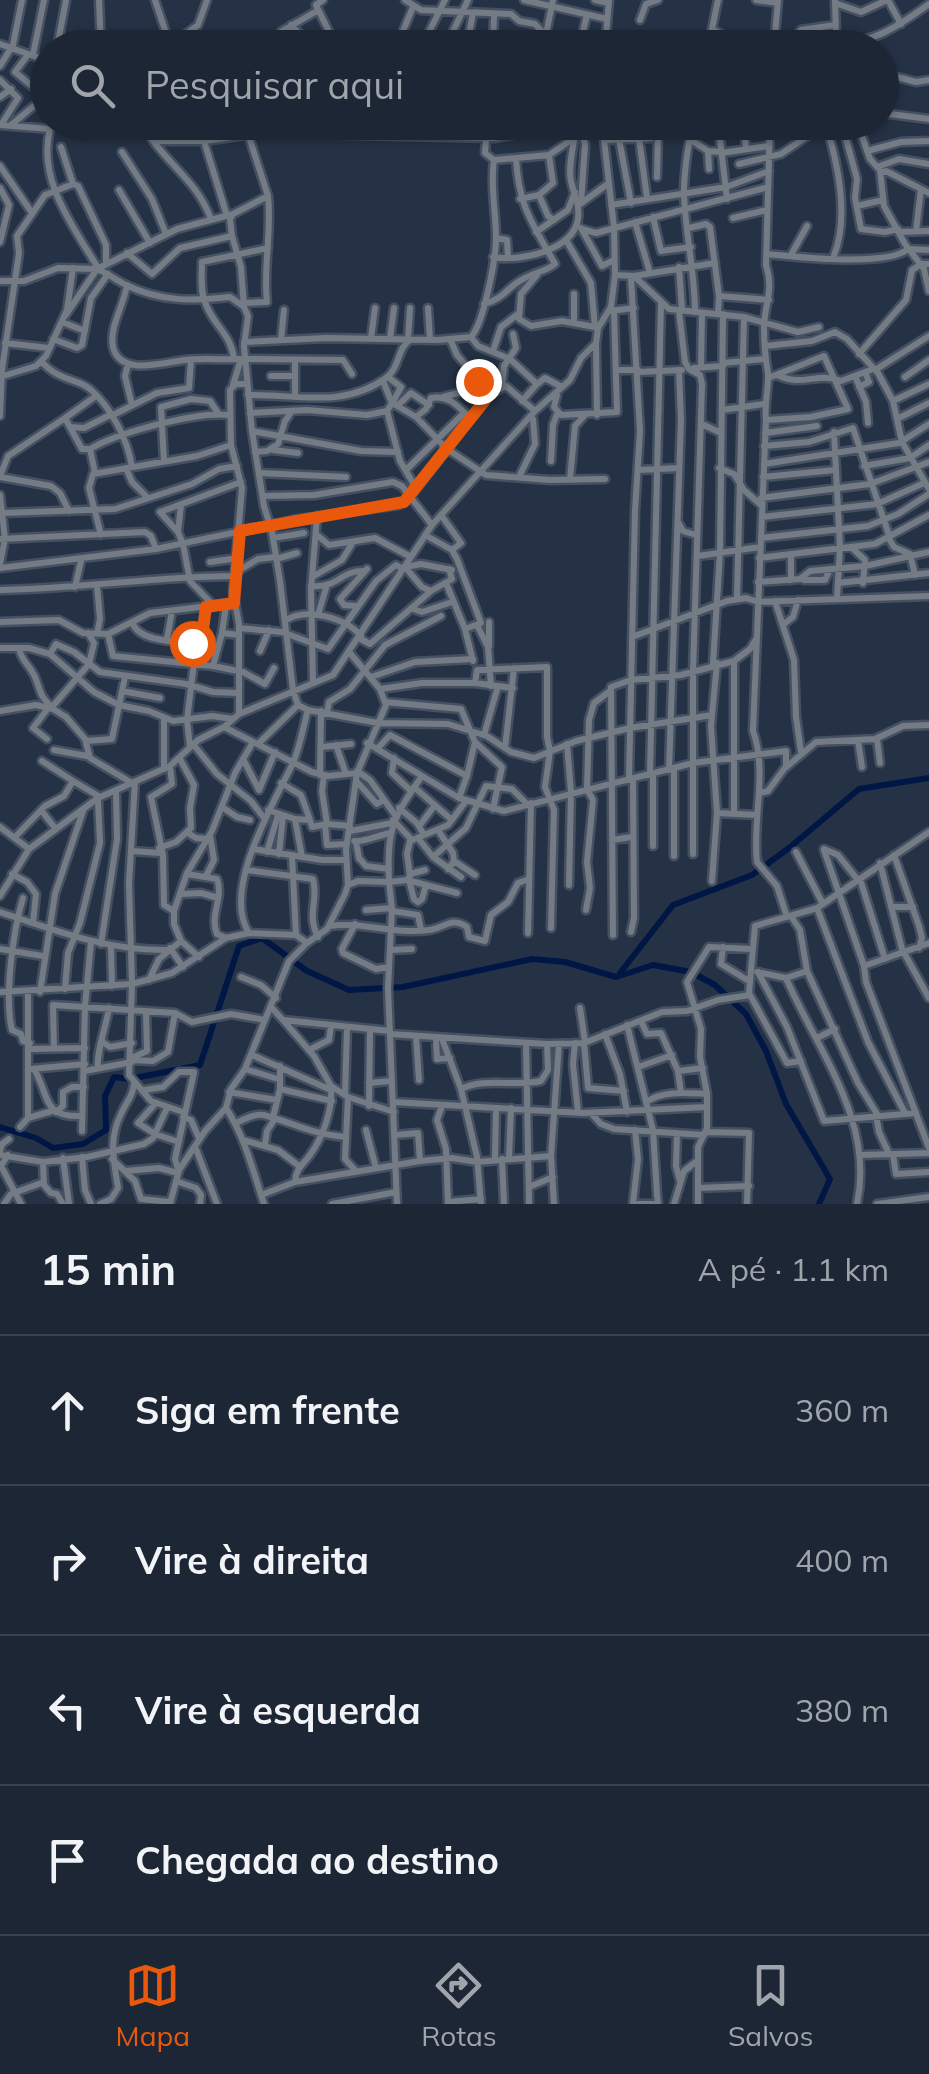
<!DOCTYPE html>
<html lang="pt">
<meta charset="utf-8">
<style>
:root{--surface:#1c2634;--page:#252e3c;--text:#f1f3f6;--muted:#a0a5ac;--line:#3a434f;--accent:#ea580c}
body{margin:0;font-family:Mulish,sans-serif;background:var(--page);color:var(--text)}
.stop{position:absolute;width:30px;height:30px;margin:-22px;border:8px solid #ea580c;border-radius:50%;background:#fff}
.stop.end{background:#ea580c;border-color:#fff;box-shadow:0 2px 10px #0008}
.list{margin:0;padding:0;list-style:none}
h2{display:flex;justify-content:space-between;align-items:center;height:130px;margin:0;padding:0 40px;font-size:42px}
h2 small{font-size:32px;font-weight:400;color:var(--muted)}
.list li{display:grid;grid-template-columns:65px 1fr auto;gap:30px;align-items:center;box-sizing:border-box;height:150px;padding:0 40px;border-top:2px solid var(--line)}
.list b{display:block;font-size:38px;white-space:nowrap}
.list em{font-size:32px;font-style:normal;color:var(--muted)}
.icon{flex:none;width:55px;height:55px;fill:none;stroke:currentColor;stroke-width:2;stroke-linecap:round;stroke-linejoin:round}
.map{position:relative;flex:none;width:929px;height:1204px;overflow:hidden}
.search{position:absolute;background:var(--surface);box-shadow:0 2px 8px #0004;left:30px;right:30px;top:30px;height:110px;display:flex;align-items:center;gap:25px;box-sizing:border-box;padding:0 35px;border-radius:55px;color:var(--muted);font-size:38px}
.sheet{height:730px;background:var(--surface)}
nav{display:flex;justify-content:space-around;align-items:center;box-sizing:border-box;height:140px;border-top:2px solid var(--line);background:var(--surface);font-size:28px;color:var(--muted)}
nav a{display:grid;justify-items:center;gap:5px}
nav .on{color:var(--accent)}
.map>svg:first-child{display:block}
</style>
<div class="map">
<svg width="929" height="1204" viewBox="0 0 929 1204">
<rect width="100%" height="100%" fill="#253245"/>
<g fill="none" stroke-linecap="round" stroke-linejoin="round">
<path stroke="#001745" stroke-width="6" d="M620,973L673,905L752,875L789,848L859,789L929,778
M0,1127L36,1138L53,1148L83,1144L106,1130L105,1096L114,1077L130,1079L200,1065L239,946L262,938L307,971L349,990L403,987L532,959L565,962L616,977L653,965L691,972L715,985L746,1014L766,1051L786,1104L830,1179L819,1204"/>
<defs>
<path id="minor" d="M99,0L101,48
M155,0L170,45
M323,0L316,5L337,48
M405,0L421,10L511,14L519,21L535,24L558,48
M524,0L607,19
M595,0L609,3
M756,0L778,3
M888,0L901,24
M835,1L836,35L841,48
M835,3L861,12L887,0
M640,20L646,4L658,0
M291,25L314,48
M712,29L739,44L738,48
M546,34L553,0
M451,36L455,42L472,48
M0,44L48,61
M467,45L473,13
M57,48L66,0
M167,48L198,25L207,0
M264,48L282,31L317,11
M396,48L413,7
M421,48L445,0
M445,48L468,0
M493,48L494,15
M579,48L587,15
M605,48L609,0
M708,48L718,0
M774,48L778,0
M788,48L801,30L835,25
M826,48C875,40 889,33 929,4
M33,55L44,0
M27,56L15,72L45,97
M0,66L13,45L22,0
M882,73L916,82L929,80
M0,80L18,98L1,125
M0,97L11,89
M882,113L929,119
M156,122L151,138C173,169 197,182 211,219
M234,122L260,133
M472,122L487,126L485,153L494,160L549,155L574,138
M693,122C688,146 684,169 684,193C685,233 695,272 695,312
M718,122L727,199
M770,122L766,265C774,290 765,302 764,326C764,343 765,357 768,373C769,387 764,404 766,420L753,731C768,773 752,818 757,862L777,886L787,917
M825,122C838,163 850,218 833,258
M857,122L870,159L880,170L884,206L905,244L924,269L929,291
M656,124L691,131L770,123
M842,124L857,179L855,198L861,229L885,232L898,229
M0,125L50,129L58,122
M11,125L47,95
M744,127L746,149
M50,129C37,180 73,226 98,268
M450,135L453,122
M639,138L647,198
M619,139L631,203
M604,140L651,138L672,130
M691,140L708,151L721,152
M153,141H204L261,133L494,138L592,122
M204,141L227,216
M61,147L73,184
M708,151L709,169
M867,151L901,142L929,141
M122,152L152,199L166,234
M721,153L768,146
M549,155L553,183L539,195L548,216L554,220
M739,164L781,154L815,131L848,122
M0,166L32,213
M877,167L899,159L929,164
M881,173L886,171L929,193
M657,177L658,136
M0,188L9,205L0,242
M119,190L150,243
M520,199L539,195
M581,203L585,145L581,124
M580,204L609,183
M611,205L726,187L769,171
M857,206L883,200
M233,214L230,219L232,236L241,267L244,307L248,316L244,346L252,431L264,506L272,532L280,581L293,690L298,705L308,710L378,723L448,724L487,736L511,752L534,758L576,741L630,728L712,715
M653,217L661,251L691,247
M733,218L767,210
M635,222L650,273
M581,228L602,266L614,260
M689,228L706,224L710,227L719,296L718,314
M582,229L596,233L768,187
M916,231L921,189
M536,232L568,210L575,192
M900,232L929,231
M496,238L507,240L508,258
M566,240L591,283L595,327
M127,253L152,274L180,248L232,236
M767,254C797,257 886,267 908,249L929,250
M791,255L807,226
M493,257C519,262 573,251 578,219C580,205 574,195 571,181C568,167 573,149 575,134L569,127
M679,267L682,310
M537,275L521,294L519,319L531,326L562,321L595,327
M615,275L634,276L715,263
M634,276L669,309L744,317L798,332L819,327
M0,281H24L58,268L97,269L177,229L233,214L268,196L249,137
M127,285C124,305 109,327 113,347C120,377 165,362 185,360C203,358 222,360 241,359
M719,296L769,300
M243,303L267,302C263,267 272,231 268,196
M484,304C506,298 507,286 525,278C535,272 545,272 555,264C533,224 519,208 516,159
M428,308L430,339
M610,311L634,308
M679,311L685,362L689,369L700,375L702,384L693,672V854
M65,316L97,269C107,273 116,280 126,285C161,302 193,301 230,297L243,306
M62,322L85,331
M574,323V294
M471,337L478,346L510,359L537,384L545,378L562,387
M371,338L375,308
M53,339L77,348L82,345L91,298L108,274
M390,339L394,308
M408,339L410,308
M450,339L457,355L490,394
M281,340L284,310
M244,342L326,338L438,340L471,337C484,323 496,258 496,238C496,211 490,187 494,160
M5,343L49,348
M596,344L597,415
M765,346L812,341L835,332L847,339L878,373L893,401L902,442L929,489
M493,351L501,327L518,314
M859,354L906,300L912,270L921,264H929
M234,359C231,333 213,326 205,302C200,290 202,275 202,262L268,248
M246,359L343,360L352,374
M295,361V397
M42,362C60,382 77,378 90,389C111,407 128,440 132,467
M723,363L763,359
M128,364L125,376L132,405
M701,367L702,313
M694,368L723,366
M617,370H638
M875,370L929,336
M638,372L682,370
M777,375C804,388 816,371 841,381L873,369
M3,376L36,366L46,356L67,310L73,268
M271,376H295
M855,376L866,402L868,423
M388,377L401,387L393,402
M905,377L929,360
M383,381L392,403L387,411L400,461L416,488
M233,385L241,359
M502,386L504,366L516,348L513,334
M859,387L869,382L865,372
M248,395C296,394 343,409 386,378C400,368 397,348 410,340
M557,395L554,407L561,415L617,412L614,310
M443,397L458,393L478,381
M522,401L537,384
M893,401L929,384
M392,403L416,417L447,449L486,475L550,480L605,479
M397,406L411,393L429,405
M722,410L764,404
M250,413L307,410L367,415L387,411
M0,416L2,369L19,253L17,236L45,195L73,184L78,186L106,245V263
M111,416L157,393L189,388L191,360
M416,417L426,409L431,398C448,395 456,404 467,415
M65,418L96,396
M899,418L929,403
M766,420L811,417L848,409L824,356L768,378
M702,424L721,433
M70,427L84,428L110,415
M252,431L361,451L398,452
M834,432L840,548L837,599
M765,433L817,426
M764,446L809,442L853,428L890,538
M90,449C119,432 198,411 230,415
M90,449L95,473
M273,450L298,453
M255,452L267,451L278,444L285,421L292,411
M164,461L161,407L191,399L210,401L218,413
M551,461L553,425L557,414
M764,464L899,443L929,424
M864,466L910,458L929,445
M126,468L132,482L147,497
M719,468L734,474L744,490L761,505
M406,470L464,413
M638,470L679,468
M259,473L346,477
M520,475L535,444L533,419
M0,476L8,456L65,418L82,449H90
M0,477L51,486L60,493L69,511
M763,477L835,470
M570,479L575,426L584,416
M0,495L5,539L0,564
M263,496L314,495L393,482L402,486L432,525
M761,498L870,484L929,462
M181,505L178,532L183,544
M3,513L115,509L192,484L219,469L237,466
M441,515L461,543L452,550
M762,517L877,504L924,483
M678,522L683,531L696,535
M178,532L160,512L241,482
M101,535L89,488L93,474L197,456L231,445
M317,535L329,545L375,538L409,556
M425,535L452,550L457,559L481,623L465,629
M273,538L304,533
M761,538L868,526L898,514L929,494
M0,539L145,532L151,536L156,549
M889,539L894,547L910,554L915,575
M183,544L190,581L213,605
M851,547L865,560L863,583
M791,554V580
M698,556L760,547
M759,558L875,544L929,515
M276,559L297,553
M210,562L238,558
M405,567L422,587L431,591L452,579L449,569
M406,567L421,564L452,570
M0,568L156,549L299,519L398,505L409,498L490,394L506,386L535,411
M236,572L258,559L275,557
M312,577L342,560L353,542
M804,580H825L830,569
M758,582L800,579L810,571L865,566L929,552
M446,583L465,629L473,661
M838,583L929,573
M311,586C340,588 340,570 365,571
M75,587L81,561
M0,590C79,589 156,576 236,576
M737,599L744,317
M775,601L794,660L796,717L801,752
M356,606L344,605L340,599L367,569
M411,608L422,612L452,602
M318,615L326,588
M286,620C307,607 346,618 361,636
M0,622L59,620L83,633L108,634L150,613L234,603
M133,624C141,643 180,641 201,644
M784,624L793,617L798,600
M477,625L488,647L491,686
M239,628L282,632L328,649L376,581L396,565L403,569
M222,633L226,605
M97,634L100,619L97,585
M108,634L113,656L213,666L222,633L239,635
M632,637L727,601L746,598L758,602L929,596
M359,638L370,644L431,591
M167,639L172,611
M489,646V622
M0,648H29L50,654L56,644L74,652L100,672L186,684L213,692L238,693
M19,648C21,661 30,665 35,677C40,689 40,697 51,706
M260,651L269,630
M50,654L94,692L119,705L149,711L173,721L212,716L233,719
M734,661V814
M199,662L206,607
M713,664L720,552L723,314
M213,666L243,672L265,684L274,668
M371,677L415,662L473,659
M313,683L311,590L317,516
M475,683L513,688
M380,689L422,683H475L477,670L547,667V737L550,751L545,787L554,810L551,928
M122,691L160,698
M385,702L461,709L475,742L467,776
M52,707L89,664L94,643L88,633
M0,711L36,705L53,709L66,717L85,739L90,758L132,783
M327,712L329,702L350,689L385,645L441,616
M239,714V624L233,592L242,488L231,445L230,390L236,384H246
M224,727L312,772L328,776L357,773
M484,735L498,686
M47,739L33,728L49,707
M877,739L880,763
M858,740L862,767
M86,741L112,739L125,677
M367,743L459,798L504,811L693,763L786,751V767
M476,743L502,767L493,809
M193,744L217,774L251,801L264,818
M258,744L298,705
M567,744L571,792L569,885
M336,745L346,774
M190,747L187,720L194,663
M322,747L351,744
M505,748L514,668
M377,749L390,735L467,776L459,798
M54,750L87,756
M394,758L392,773L411,791
M243,759L259,790
M42,761L73,781
M170,766L172,784L151,797L163,855L164,905L174,911
M164,769V718
M674,769V856
M669,770L681,420L679,370
M357,771L370,780L395,815
M653,773V846
M650,774L661,304
M320,775L321,711
M324,775L322,791L327,824
M422,776C392,819 387,829 389,882L407,880L457,893
M629,779L635,511L640,431L631,277
M135,782L129,883L132,984L129,1075L151,1101L183,1112
M281,783L301,795L310,820
M358,783L377,804L384,800
M414,787L452,820
M259,790L275,752
M760,793L768,791L784,769L816,742L875,739L903,726L929,725
M222,807L237,817L250,820
M399,808L417,823L424,835
M41,810L55,828
M268,810L295,819L310,820L312,827L327,824L350,826
M717,813L757,815
M295,819L302,857
M393,820L412,840
M325,825L327,845L347,844
M420,825L435,805
M0,827L29,849
M438,830L453,853L454,861
M350,831L392,823
M188,833L196,838L207,839
M15,837L45,806L64,796L73,781L100,797
M418,838L433,857L461,877
M612,840L632,837
M354,841C361,843 380,835 390,833
M356,842L359,858L366,866L389,869
M159,848L176,842L191,828L190,808L194,785L180,759
M253,849L322,860H346
M824,849L838,855L858,880
M824,850L864,966L866,982L929,1148
M131,851L161,853
M267,852L278,815
M796,852L823,904
M279,854L283,816
M894,855L919,926L922,938L919,948
M292,856L296,935
M433,857L466,828L486,786L512,789L527,804
M880,863L902,949L929,998
M448,869L454,861L475,875
M247,870L313,879C319,901 306,914 318,937
M12,874L27,882L36,894L33,923
M187,874L217,879C224,898 209,915 217,934L226,938
M410,874L425,870
M206,876L214,860L210,835
M860,879L885,959
M407,880L410,876L407,854L410,841L448,825L466,801
M712,881L717,813L711,726L717,663
M410,884L414,899L418,902L422,899L426,885
M348,885L358,881L389,882L392,908L388,988L397,1204
M182,894L201,893L218,898
M0,896L29,849L98,798L170,766L198,740L224,727L239,714L333,675L432,525L535,411L570,380L581,358L596,343L598,328L611,307L615,275L614,227L602,122
M23,898C13,931 4,997 12,1030L21,1034L23,1041L30,1043
M892,907H913
M817,908L868,1042L905,1113
M366,910L392,908
M586,910L590,888L587,862L593,800L587,789L589,720L594,703L610,691
M392,911L418,915L421,930
M0,912C56,931 108,951 168,950
M791,916L800,930L807,971L858,1083L877,1114
M355,924L342,949L343,953L376,969L389,967
M329,926C362,921 395,935 429,930C445,928 451,916 467,927L469,937L485,941L491,915L508,902L518,883L529,879
M631,932L634,918L633,778
M249,933C221,890 274,803 293,763C300,747 303,727 308,710
M528,933L531,803
M613,935L611,687L631,680L681,675L734,661L750,649L756,639
M101,944L117,839L116,790
M111,946L112,986
M723,947L721,964L749,981
M170,948L183,967
M0,949L43,956
M390,950L412,949
M199,957L181,941L174,924V911L187,873L212,831L235,773L253,742
M864,966L929,943
M757,972L786,978L807,971
M758,972L787,1027L824,1121L916,1113
M241,977L261,985L276,998
M786,978C817,1050 875,1121 857,1204
M149,980L159,959L181,941
M65,989L68,953L80,923L100,843L98,800
M0,992L132,984L172,973L226,938L249,933L296,935L307,943
M40,992L55,894L83,811
M271,1007L283,1020L390,1031
M580,1008L585,1042
M283,1020L314,1056L331,1086L348,1097L394,1112
M641,1021L647,1034L661,1033L678,1071L681,1093
M627,1025L653,1130L657,1194L658,1204H633
M390,1034L547,1044L584,1043L662,1012L687,1011L718,1000L750,995
M605,1034L620,1074L627,1112
M416,1037L419,1080
M817,1038L835,1029
M436,1039L437,1059L450,1058
M442,1039L461,1089L477,1157L481,1204
M104,1043L110,1047L132,1043
M526,1043L529,1204
M575,1043L573,1064L578,1112
M584,1043L588,1088L624,1091
M30,1049L85,1048
M54,1049L53,1005L175,1013L192,1022L231,1014L265,1020
M309,1050L329,1040L331,1026
M252,1055L331,1090
M132,1058L147,1051L146,1012
M132,1060L153,1061L168,1052L175,1013
M801,1061L787,1063L749,993L755,926L817,908L929,832
M638,1067L672,1055
M98,1068C96,1053 106,1027 109,1008
M31,1069L85,1064
M34,1069C50,1096 42,1118 82,1116
M245,1069L278,1079
M85,1071L132,1062
M678,1071L703,1068
M369,1083L390,1081
M280,1089L332,1101
M461,1089C484,1077 515,1087 541,1081L548,1070L547,1044
M144,1090L163,1087L179,1072H194L175,1159L178,1169
M229,1092L277,1100
M345,1095L347,1028
M348,1097L345,1159L355,1170
M393,1102L583,1113L707,1107
M646,1102C664,1090 687,1093 707,1094
M155,1104L138,1123L155,1134L179,1142
M369,1106L370,1031
M442,1106L437,1120L446,1149L448,1204
M226,1108C245,1137 253,1171 264,1204
M56,1112L63,1106V1092L72,1087H84
M591,1113L601,1124L614,1129L704,1135
M876,1115L879,1132L889,1154
M183,1117L191,1120L199,1138
M273,1117L280,1089V1066
M28,1118V992
M236,1123C245,1119 257,1112 267,1116C293,1123 315,1135 345,1137
M20,1127L28,1118L52,1111
M366,1130L376,1168
M82,1131L85,1006L91,942
M707,1132L749,1133L747,1204
M677,1133L676,1166L680,1181
M395,1135L418,1133L420,1161
M243,1140L278,1150L299,1166
M265,1144L267,1131L274,1120
M196,1149L217,1204
M0,1151L2,1144L9,1139
M0,1155L43,1162L87,1157L144,1144L153,1138L167,1108
M8,1155L1,1166L21,1204
M861,1155L929,1153
M893,1155L896,1174L929,1172
M551,1156L554,1204
M82,1157L85,1190L91,1204
M63,1158L69,1204
M509,1158L511,1108
M112,1159L135,1181L141,1199L170,1202
M495,1159L496,1108
M502,1159L504,1204
M43,1162L44,1185L51,1193L57,1194L63,1204
M125,1171L159,1168L178,1173
M176,1181L196,1188L201,1195L200,1204
M295,1182C296,1168 302,1166 310,1155C323,1137 333,1109 331,1087
M529,1187L553,1177
M698,1188L749,1186
M261,1195L295,1182L420,1161L452,1158L477,1162L551,1156L559,1044
M448,1202L481,1199
M633,1203L638,1159L635,1130
M4,1204L11,1194L44,1182
M100,1204L111,1199L118,1188C114,1161 108,1140 121,1114C126,1102 133,1097 134,1084
M170,1204L179,1170L205,1131L226,1108L231,1089L245,1069L289,961L307,943L327,929L345,894L348,885L346,849L357,773L386,705L380,689L350,653
M332,1204L396,1192
M674,1204L684,1171L697,1161
M698,1204V1147L707,1128V1094L700,1057L701,1029L687,982L709,947L751,949
M877,1204L929,1197"/>
</defs>
<use href="#minor" stroke="#445163" stroke-width="11"/>
<use href="#minor" stroke="#747b85" stroke-width="6"/>
</g>
<g fill="none" stroke-linecap="round" stroke-linejoin="round">
<path stroke="#ea580c" stroke-width="12" d="M192,643L201,644L206,607L234,603L240,531L404,502L490,394L478,381"/>
</g>
</svg>
<div class="stop" style="left:192px;top:643px"></div>
<div class="stop end" style="left:478px;top:381px"></div>
<div class="search"><svg class="icon" aria-label="search" viewBox="0 0 24 24"><circle cx="10" cy="10" r="6"/><path d="M15 15l6 6"/></svg>Pesquisar aqui</div>
</div>
<section class="sheet">
<h2>15 min<small>A pé · 1.1 km</small></h2>
<ul class="list">
<li><svg class="icon" aria-label="ahead" viewBox="0 0 24 24"><path d="M12 20V5M6 11l6-6 6 6"/></svg><div><b>Siga em frente</b></div><em>360 m</em></li>
<li><svg class="icon" aria-label="right" viewBox="0 0 24 24"><path d="M7 20v-9h11M14 6l5 5-5 5"/></svg><div><b>Vire à direita</b></div><em>400 m</em></li>
<li><svg class="icon" aria-label="left" viewBox="0 0 24 24"><path d="M17 20v-9H6M10 6l-5 5 5 5"/></svg><div><b>Vire à esquerda</b></div><em>380 m</em></li>
<li><svg class="icon" aria-label="arrive" viewBox="0 0 24 24"><path d="M6 21V4h12l-3 4 3 4H6"/></svg><div><b>Chegada ao destino</b></div></li>
</ul>
</section>
<nav>
<a class="on"><svg class="icon" aria-label="map" viewBox="0 0 24 24"><path d="M3 6l6-2 6 2 6-2v14l-6 2-6-2-6 2zM9 4v14M15 6v14"/></svg>Mapa</a>
<a><svg class="icon" aria-label="directions" viewBox="0 0 24 24"><path d="M12 3l9 9-9 9-9-9zM9 14v-3h6M13 9l2 2-2 2"/></svg>Rotas</a>
<a><svg class="icon" aria-label="saved" viewBox="0 0 24 24"><path d="M7 4h10v16l-5-4-5 4z"/></svg>Salvos</a>
</nav>
